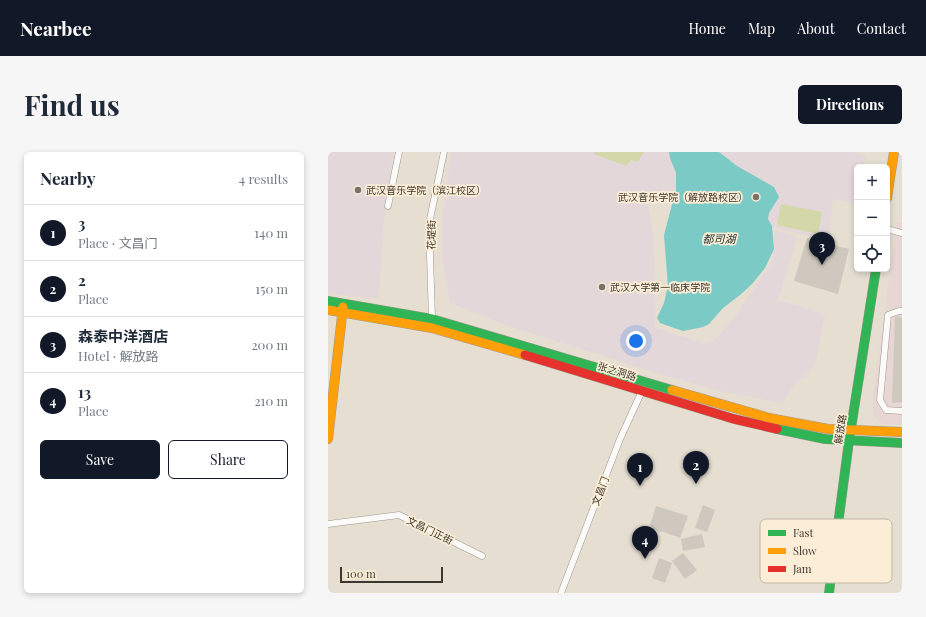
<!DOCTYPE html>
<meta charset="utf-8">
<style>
:root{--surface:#fff;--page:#f6f6f7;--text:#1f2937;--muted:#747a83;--line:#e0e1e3;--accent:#111827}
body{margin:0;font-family:"Playfair Display","Noto Sans SC",serif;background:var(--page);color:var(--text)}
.controls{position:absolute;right:12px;top:12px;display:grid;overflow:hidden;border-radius:6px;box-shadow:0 2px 6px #0003}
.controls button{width:36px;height:36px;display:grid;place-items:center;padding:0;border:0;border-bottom:1px solid var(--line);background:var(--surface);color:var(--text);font:20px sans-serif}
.scale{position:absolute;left:12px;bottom:10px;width:103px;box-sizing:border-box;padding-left:4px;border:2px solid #3d382f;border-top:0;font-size:11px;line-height:14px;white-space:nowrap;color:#3d382f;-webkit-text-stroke:3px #fbedd6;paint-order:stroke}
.you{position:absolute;left:308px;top:189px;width:14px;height:14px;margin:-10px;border:3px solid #fff;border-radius:50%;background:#1a73e8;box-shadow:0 0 0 6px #1a73e833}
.badge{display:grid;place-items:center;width:26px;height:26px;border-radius:50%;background:var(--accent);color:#fff;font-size:13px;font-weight:700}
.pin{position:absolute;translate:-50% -33px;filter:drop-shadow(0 1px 2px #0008)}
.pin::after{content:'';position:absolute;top:21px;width:14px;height:12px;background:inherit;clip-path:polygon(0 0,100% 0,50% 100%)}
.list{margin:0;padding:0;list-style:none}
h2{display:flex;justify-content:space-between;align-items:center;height:52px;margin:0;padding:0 16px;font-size:17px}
h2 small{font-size:13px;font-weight:400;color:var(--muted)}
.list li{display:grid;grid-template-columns:26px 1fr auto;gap:12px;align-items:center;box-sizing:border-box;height:56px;padding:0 16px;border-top:1px solid var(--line)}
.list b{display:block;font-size:15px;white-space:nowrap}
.list p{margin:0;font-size:13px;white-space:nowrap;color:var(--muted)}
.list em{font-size:13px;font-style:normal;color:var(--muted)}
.actions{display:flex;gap:8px;padding:12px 16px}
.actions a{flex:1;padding:9px 0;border:1px solid var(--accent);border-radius:6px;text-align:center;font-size:14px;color:var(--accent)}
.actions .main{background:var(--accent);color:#fff}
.icon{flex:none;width:22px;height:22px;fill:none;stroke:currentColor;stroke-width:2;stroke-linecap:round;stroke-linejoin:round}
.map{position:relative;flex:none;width:574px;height:441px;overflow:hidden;border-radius:6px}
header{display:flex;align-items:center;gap:24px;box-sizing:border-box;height:56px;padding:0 20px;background:var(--accent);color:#fff}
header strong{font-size:19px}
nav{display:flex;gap:22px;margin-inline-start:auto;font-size:14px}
.intro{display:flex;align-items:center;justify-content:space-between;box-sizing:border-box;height:96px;padding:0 24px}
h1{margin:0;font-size:28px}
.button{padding:10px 18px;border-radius:6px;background:var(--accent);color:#fff;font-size:14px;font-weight:700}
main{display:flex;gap:24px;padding:0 24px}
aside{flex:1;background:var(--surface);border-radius:6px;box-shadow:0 2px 6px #0003}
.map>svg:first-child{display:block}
</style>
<header>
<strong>Nearbee</strong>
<nav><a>Home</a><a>Map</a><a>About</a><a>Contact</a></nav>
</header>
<div class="intro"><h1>Find us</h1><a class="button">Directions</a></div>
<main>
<aside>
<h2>Nearby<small>4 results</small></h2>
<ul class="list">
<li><span class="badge">1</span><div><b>3</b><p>Place · 文昌门</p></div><em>140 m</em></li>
<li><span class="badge">2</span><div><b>2</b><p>Place</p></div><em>150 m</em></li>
<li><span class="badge">3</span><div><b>森泰中洋酒店</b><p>Hotel · 解放路</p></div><em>200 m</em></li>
<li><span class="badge">4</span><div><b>13</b><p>Place</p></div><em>210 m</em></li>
</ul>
<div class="actions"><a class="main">Save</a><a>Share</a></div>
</aside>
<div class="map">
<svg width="574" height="441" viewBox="0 0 574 441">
<rect width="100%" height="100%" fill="#e5ded1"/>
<path fill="#e4d7da" d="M0,0H65L55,77L51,147L0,141Z
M123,0H524L538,4L535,15H529V52L505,47L500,89L318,43L325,82L326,102L327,176L378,192L389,186L410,161L444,109L447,78L469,85L450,148L497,162L488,208L482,220L466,233L454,251L392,239L329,221L178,173L122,151L114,106L115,63Z"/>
<path fill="#e8d6d4" d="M569,70L574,71V273L555,272L545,263V244Z"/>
<path fill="#d4d8a9" d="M267,0H316L310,10L303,8L298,14L266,2Z
M453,52L494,60L490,82L449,73Z"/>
<path fill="#7bcac6" d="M341,0H391L409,14L446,35L451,45L441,61L440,67L444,74L446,97L437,116L424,132L412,143L395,156L381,172L375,175L355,179L332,171L329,166L336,151L340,134L336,83L348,37V21L342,6Z"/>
<path fill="#cec8be" d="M479,86L521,97L510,142L466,129Z
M570,164L574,166V250L564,251L567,165Z
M375,353L387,358L379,380L367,376Z
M328,354L360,364L352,386L333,379V380L321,376Z
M374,382L377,395L355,399L353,387Z
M355,401L369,418L357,427L344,409Z
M331,406L344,411L337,431L324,426Z"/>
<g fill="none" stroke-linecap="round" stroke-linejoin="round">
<defs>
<path id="street" d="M60,54L71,0
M559,77L574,81
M574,159H571L560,163L552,248L558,258L574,259
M104,167L101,72L116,0
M0,372L71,363L154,404
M233,441L292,287L314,239"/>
<path id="fast" d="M0,149L104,167L344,238
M449,277L497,287L574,291
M501,441L521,289L548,117"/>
<path id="slow" d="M559,46L566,0
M0,158L104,176L197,203
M344,238L441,266L500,277L574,280
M0,287L15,155"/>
<path id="jam" d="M197,203L406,267L449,277"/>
</defs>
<use href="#street" stroke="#9e988e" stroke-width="7"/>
<use href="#fast" stroke="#9e988e" stroke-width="10"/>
<use href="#slow" stroke="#9e988e" stroke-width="10"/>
<use href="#jam" stroke="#9e988e" stroke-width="10"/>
<use href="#street" stroke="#fbfaf8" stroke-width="6"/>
<use href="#fast" stroke="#30b455" stroke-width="9"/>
<use href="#slow" stroke="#ff9f0a" stroke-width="9"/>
<use href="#jam" stroke="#e5322d" stroke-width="9"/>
</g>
<g fill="#787268" stroke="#fbedd6" stroke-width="1.5">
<circle cx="30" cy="38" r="4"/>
<circle cx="428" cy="45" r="4"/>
<circle cx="274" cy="135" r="4"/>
</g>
<g text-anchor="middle" stroke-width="3.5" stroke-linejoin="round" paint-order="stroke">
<g font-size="10" fill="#3d382f" stroke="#fbedd6" text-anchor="start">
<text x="38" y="42">武汉音乐学院（滨江校区）</text>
<text x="420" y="49" text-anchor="end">武汉音乐学院（解放路校区）</text>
<text x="282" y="139">武汉大学第一临床学院</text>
</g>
<g font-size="10" fill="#3d382f" stroke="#fbedd6">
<text transform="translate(103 83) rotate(-89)" y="4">花堤街</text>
<text transform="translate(289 219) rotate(17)" y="4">张之洞路</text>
<text transform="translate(512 277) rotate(-81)" y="4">解放路</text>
<text transform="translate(272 339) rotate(-69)" y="4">文昌门</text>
<text transform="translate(102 378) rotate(26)" y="4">文昌门正街</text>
</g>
<g font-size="11" font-style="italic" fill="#1a2e2e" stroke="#fbedd6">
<text x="391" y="91">都司湖</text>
</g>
</g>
<rect x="432" y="367" width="132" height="64" rx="6" fill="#fbedd6" stroke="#c2b7a4" stroke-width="1"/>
<rect x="440" y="378" width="18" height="6" fill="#30b455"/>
<rect x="440" y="396" width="18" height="6" fill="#ff9f0a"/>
<rect x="440" y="414" width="18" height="6" fill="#e5322d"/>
<g font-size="11" fill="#3d382f">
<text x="465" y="385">Fast</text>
<text x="465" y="403">Slow</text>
<text x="465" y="421">Jam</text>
</g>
</svg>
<div class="controls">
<button>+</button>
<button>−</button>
<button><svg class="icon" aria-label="locate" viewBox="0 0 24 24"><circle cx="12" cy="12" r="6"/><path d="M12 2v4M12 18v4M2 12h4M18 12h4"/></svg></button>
</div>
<div class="scale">100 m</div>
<div class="you"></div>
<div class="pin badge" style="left:312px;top:334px">1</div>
<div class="pin badge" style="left:368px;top:332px">2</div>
<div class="pin badge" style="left:494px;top:113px">3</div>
<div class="pin badge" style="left:317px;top:407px">4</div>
</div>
</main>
